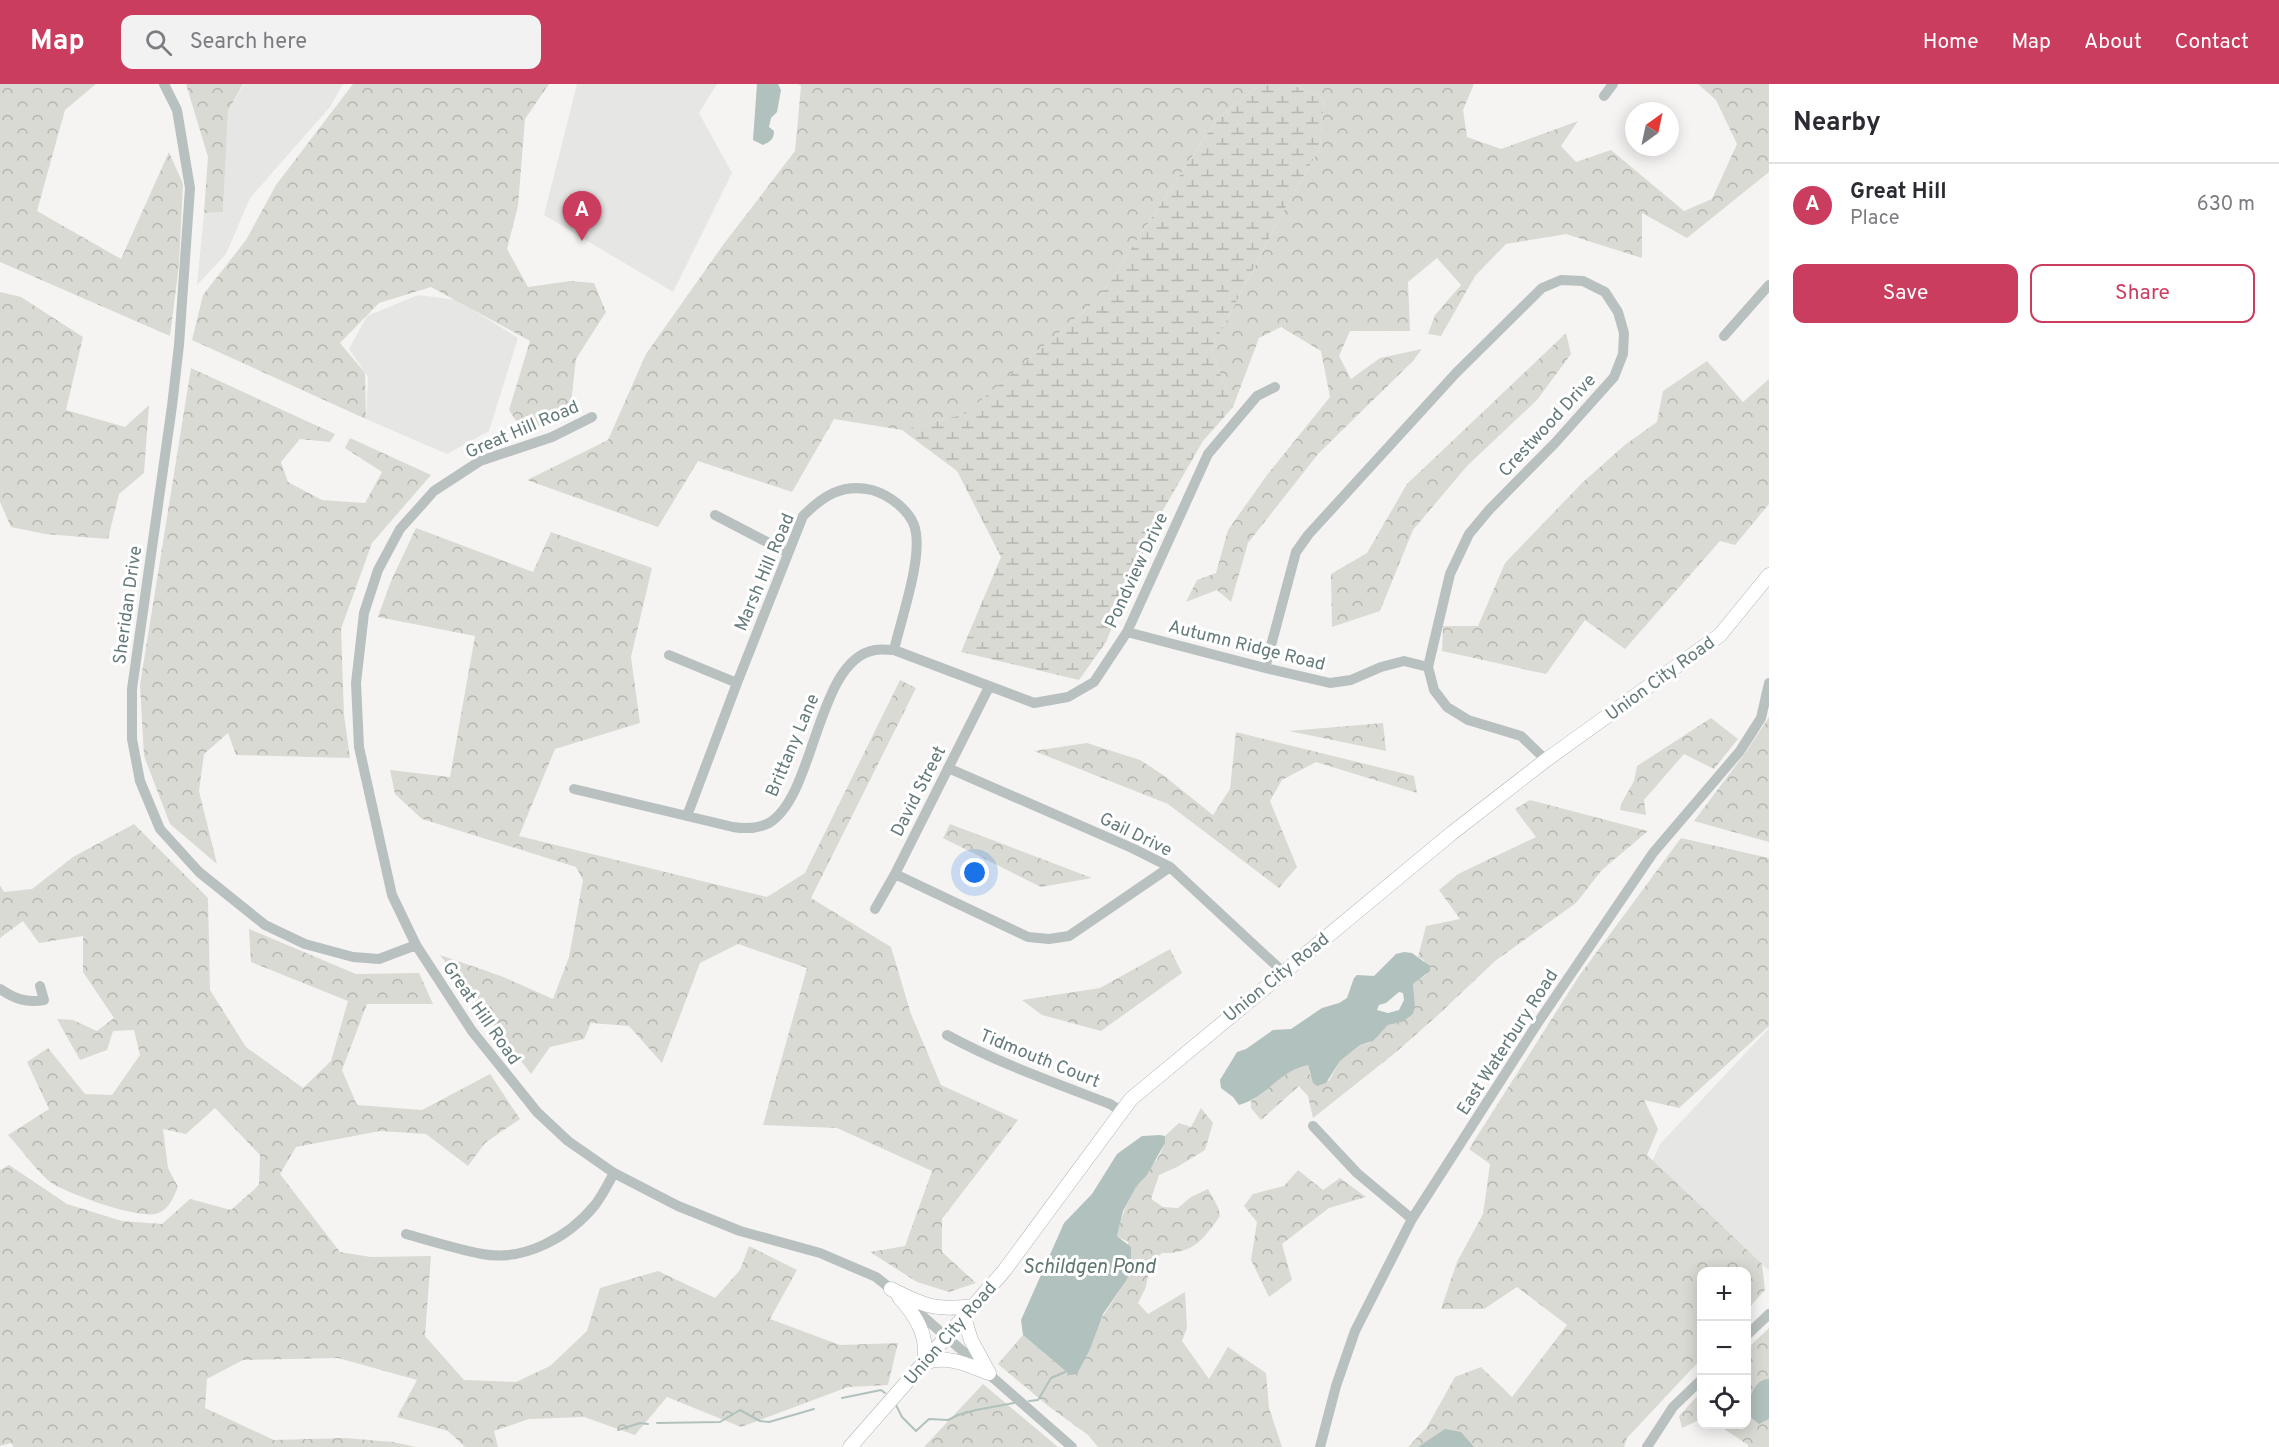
<!DOCTYPE html>
<meta charset="utf-8">
<style>
:root{--surface:#fff;--page:#f2f2f3;--text:#2b2b33;--muted:#7c7c81;--line:#e1e1e2;--accent:#cb3d5f}
body{margin:0;font-family:Overpass,sans-serif;background:var(--page);color:var(--text)}
.controls{position:absolute;right:18px;bottom:18px;display:grid;overflow:hidden;border-radius:12px;box-shadow:0 3px 15px #0003}
.controls button{width:54px;height:54px;display:grid;place-items:center;padding:0;border:0;border-bottom:2px solid var(--line);background:var(--surface);color:var(--text);font:30px sans-serif}
.compass{position:absolute;left:1625px;top:18px;width:54px;height:54px;border-radius:50%;background:var(--surface);box-shadow:0 3px 15px #0003;rotate:33deg}
.you{position:absolute;left:975px;top:789px;width:21px;height:21px;margin:-15px;border:4px solid #fff;border-radius:50%;background:#1a73e8;box-shadow:0 0 0 9px #1a73e833}
.badge{display:grid;place-items:center;width:39px;height:39px;border-radius:50%;background:var(--accent);color:#fff;font-size:20px;font-weight:700}
.pin{position:absolute;translate:-50% -50px;filter:drop-shadow(0 2px 3px #0008)}
.pin::after{content:'';position:absolute;top:32px;width:21px;height:18px;background:inherit;clip-path:polygon(0 0,100% 0,50% 100%)}
.list{margin:0;padding:0;list-style:none}
h2{display:flex;justify-content:space-between;align-items:center;height:78px;margin:0;padding:0 24px;font-size:26px}
h2 small{font-size:20px;font-weight:400;color:var(--muted)}
.list li{display:grid;grid-template-columns:39px 1fr auto;gap:18px;align-items:center;box-sizing:border-box;height:84px;padding:0 24px;border-top:2px solid var(--line)}
.list b{display:block;font-size:22px;white-space:nowrap}
.list p{margin:0;font-size:20px;white-space:nowrap;color:var(--muted)}
.list em{font-size:20px;font-style:normal;color:var(--muted)}
.actions{display:flex;gap:12px;padding:18px 24px}
.actions a{flex:1;padding:14px 0;border:2px solid var(--accent);border-radius:12px;text-align:center;font-size:21px;color:var(--accent)}
.actions .main{background:var(--accent);color:#fff}
.icon{flex:none;width:33px;height:33px;fill:none;stroke:currentColor;stroke-width:2;stroke-linecap:round;stroke-linejoin:round}
.map{position:relative;flex:none;width:1769px;height:1363px;overflow:hidden}
header{display:flex;align-items:center;gap:36px;box-sizing:border-box;height:84px;padding:0 30px;background:var(--accent);color:#fff}
header strong{font-size:28px}
nav{display:flex;gap:33px;margin-inline-start:auto;font-size:21px}
.search{width:420px;height:54px;background:var(--page);display:flex;align-items:center;gap:15px;box-sizing:border-box;padding:0 21px;border-radius:12px;color:var(--muted);font-size:22px}
main{display:flex}
aside{flex:1;background:var(--surface)}
.map>svg:first-child{display:block}
</style>
<header>
<strong>Map</strong>
<div class="search"><svg class="icon" aria-label="search" viewBox="0 0 24 24"><circle cx="10" cy="10" r="6"/><path d="M15 15l6 6"/></svg>Search here</div>
<nav><a>Home</a><a>Map</a><a>About</a><a>Contact</a></nav>
</header>
<main>
<div class="map">
<svg width="1769" height="1363" viewBox="0 0 1769 1363">
<defs>
<pattern id="forest-crowns" width="20" height="18" patternUnits="userSpaceOnUse" patternTransform="scale(1.5)"><rect width="20" height="18" fill="#d9dad3"/><path d="M2 6a3 3 0 1 1 6 0M12 15a3 3 0 1 1 6 0" fill="none" stroke="#b4b6b0"/></pattern>
<pattern id="wetland-marsh" width="20" height="14" patternUnits="userSpaceOnUse" patternTransform="scale(1.5)"><rect width="20" height="14" fill="#d9dad3"/><path d="M1 5h8M5 5V1M11 12h8M15 12V8" fill="none" stroke="#b4b6b0"/></pattern>
</defs>
<rect width="100%" height="100%" fill="#f6f4f3"/>
<path fill="#e6e6e5" d="M244,0H343L330,23L250,114L226,170L197,201L204,129L223,128L228,27Z
M577,0H717L699,29L732,89L673,208L544,131Z
M418,211L457,216L518,254L489,347L447,370L366,335L368,293L349,265L367,232Z
M1769,944V1187L1652,1078L1660,1060Z"/>
<path fill="url(#forest-crowns)" d="M0,0H96L65,26L37,127L121,175L169,68L183,100L179,181L170,252L0,178Z
M186,0H243L228,27L223,128L204,129L208,73Z
M353,0H549L525,35L518,122L507,165L528,203L570,197L594,199L606,228L576,275L570,327L524,349L509,326L530,257L431,203L379,219L340,259L365,289L366,335L192,256L203,211L246,156L276,101Z
M798,0H1260L1217,35L1098,215L965,330L902,346L834,335L792,408L698,377L658,443L527,396L608,356L646,270L723,161L795,67L801,2Z
M1290,0H1474L1463,26L1467,53L1501,65L1578,37L1561,62L1576,78L1611,66L1684,127L1712,115L1737,60L1716,16L1698,0H1769V88L1687,154L1642,129V174L1566,150L1506,160L1475,192L1441,252L1428,250L1435,231L1461,201L1437,174L1408,198L1410,247H1350L1339,272L1351,295L1380,274L1422,265L1412,278L1318,370L1248,459L1231,518L1217,506L1186,518L1197,496L1216,489L1228,446L1267,391L1330,313L1321,267L1281,243L1259,254L1233,323L1211,266L1284,126L1320,64L1324,14Z
M0,208L21,213L83,253L66,326L125,343L149,321L144,389L119,410L108,455L45,450L11,443L0,418Z
M1566,249L1571,270L1537,316L1467,382L1413,446L1380,527L1332,543L1331,490L1367,469L1407,400Z
M1707,277L1743,318L1769,295V420L1735,461L1720,457L1625,565L1585,536L1546,590L1442,567L1443,542H1478L1505,479L1582,399L1626,360L1657,338L1663,307Z
M191,284L335,350L330,358L300,355L281,378L288,398L322,416L365,419L382,388L345,364L350,354L431,391L372,459L341,545L344,631L350,674L236,671L228,649L204,670L199,707L217,780L170,740L144,672L140,601Z
M416,444L533,488L551,448L652,484L631,573L640,639L555,665L519,752L767,813L805,789L900,596L916,604L811,814L891,863L911,930L941,1001L1018,1036L942,1135V1168L976,1199L949,1208L917,1198L870,1168L905,1162L932,1087L837,1044L763,1041L807,884L738,860L700,879L662,979L629,942L591,939L584,955L550,963L531,990L440,871L501,892L553,915L569,873L583,796L576,783L422,735L395,710L390,686L450,693L475,552L378,533L391,497Z
M1769,633V758L1694,737L1746,668Z
M1711,634L1738,655L1714,685L1684,670L1644,716L1646,731L1620,726L1621,720L1634,697L1637,682Z
M1383,639L1386,667L1289,647Z
M1236,648L1414,692L1417,709L1316,678L1282,696L1270,717L1297,783L1279,804L1168,720L1034,667L1087,659L1140,676L1163,691L1213,731L1230,705Z
M1530,716L1648,747L1602,786L1576,819L1495,877L1438,931L1395,969L1313,1034L1308,1012L1299,1002L1261,1036L1251,1024V1017C1274,1003 1281,987 1308,981L1310,991L1329,997L1340,977L1360,961L1369,959L1388,941L1402,938L1415,922L1413,900L1427,890L1424,876L1418,873L1426,842L1460,835L1439,806L1458,790L1536,753L1515,725Z
M134,740L208,814L210,906L246,963L303,1004L331,977L348,917L251,878L249,845L356,890L419,889L433,920H367L342,986L357,1021L422,1026L490,990L520,1035L485,1059L468,1082L426,1050L380,1047L296,1063L280,1090L340,1168L371,1173L431,1172L425,1252L464,1296L516,1298L550,1282L587,1247L600,1204L658,1187L715,1214L740,1186L749,1162L797,1186L770,1235L840,1261L898,1259L888,1301L848,1303L741,1343L667,1313L635,1351L584,1333L529,1335L494,1347L498,1363H465L448,1347L397,1333L417,1296L338,1274L243,1276L207,1295L205,1324L274,1356L345,1354L393,1358L416,1363H14L11,1359L0,1362V1086L9,1081L67,1120L122,1137L162,1140L190,1115L231,1126L259,1101L260,1071L215,1024L186,1050L163,1045L168,1084L178,1103C173,1114 169,1127 155,1130C136,1134 64,1109 49,1097C34,1084 22,1066 8,1051L49,1025L27,978L48,964L85,1010L112,1011L140,971L134,946L113,947L107,966L80,976L57,935L73,936L97,947L114,934L83,888V852L39,859L23,837L0,854V801L4,808L32,805L73,773Z
M950,740L1092,794L1041,803L943,754Z
M1681,754L1769,774V942L1679,1024L1644,1016L1658,1045L1647,1071L1762,1180L1765,1206L1747,1226L1746,1188H1702L1701,1275L1627,1354L1624,1363H1408L1427,1343L1455,1293L1481,1283L1512,1313L1567,1241L1517,1203L1484,1225H1441L1457,1178L1483,1130L1490,1080L1469,1065L1579,892Z
M1170,865L1182,889L1101,947L1042,931L1022,916L1100,904Z
M1201,1024L1213,1039L1205,1066L1177,1083L1159,1091L1151,1115L1163,1123L1178,1124L1191,1113L1208,1105L1218,1123L1220,1132C1203,1156 1193,1170 1162,1169L1150,1180L1146,1203L1138,1219L1148,1230L1185,1208L1187,1244L1182,1257L1209,1295L1228,1263L1266,1289L1269,1324L1282,1363H1098L1088,1351L1047,1321L998,1280L1023,1251L1066,1288L1126,1197L1128,1158L1117,1152C1121,1134 1126,1120 1135,1104C1145,1087 1165,1073 1165,1052L1179,1039L1191,1043Z
M1298,1086L1323,1106L1340,1094L1366,1113L1329,1124L1282,1160L1292,1196L1269,1213L1251,1176L1257,1138L1244,1122L1253,1110L1284,1102Z
M1769,1244V1363H1748V1361L1718,1341L1746,1340L1747,1265Z
M983,1300L1058,1363H924Z
M1701,1308V1335L1682,1344L1679,1332Z"/>
<path fill="url(#wetland-marsh)" d="M1260,0H1290L1324,14L1320,64L1284,126L1211,266L1233,323L1203,357L1155,440L1106,558L1079,596L961,568L1001,473L957,387L902,346L965,330L1098,215L1217,35Z"/>
<path fill="#b1c1bd" fill-rule="evenodd" d="M757,0H778L781,6L777,28L771,34L769,43L774,47C774,55 770,58 763,61L753,56Z
M1404,868L1412,869L1430,882V887L1413,900L1415,922L1413,930L1402,938L1388,941L1373,957L1360,961L1340,977L1326,999L1317,1002L1313,999L1308,981C1277,988 1269,1012 1239,1021L1233,1013L1221,1004L1220,996L1237,968L1246,965L1273,946L1291,945L1322,924L1339,919L1347,914L1354,894L1357,891L1374,892L1396,870ZM1399,908L1403,909L1404,916L1399,926L1388,929L1377,926L1379,921L1386,919Z
M1160,1051L1165,1052V1059L1161,1066L1147,1091L1137,1101L1123,1127L1117,1152L1131,1163V1185L1126,1197L1103,1230L1090,1265L1077,1290L1070,1291L1023,1251L1021,1236L1064,1139L1092,1110L1117,1070L1142,1052Z
M1769,1295V1335L1759,1340L1748,1331C1748,1317 1753,1295 1769,1295Z
M1445,1345L1461,1348L1474,1363H1418Z"/>
<g fill="none" stroke-linecap="round" stroke-linejoin="round">
<path stroke="#b1c1bd" stroke-width="2" d="M842,1314L881,1306L885,1309
M1029,1317L1038,1316L1051,1294L1065,1288
M896,1321L902,1333L916,1347L929,1335L948,1336L958,1331L976,1326L1014,1319
M657,1339L720,1338L740,1326L760,1337L769,1338L814,1325
M618,1346L640,1339L648,1340"/>
<defs>
<path id="major" d="M891,1205C924,1222 936,1227 974,1222
M899,1213C916,1232 929,1252 924,1278
M964,1233L971,1256L989,1289
M924,1279C946,1270 968,1281 989,1289
M850,1363L1004,1187L1131,1015L1452,749L1546,676L1720,551L1769,491"/>
</defs>
<use href="#major" stroke="#adb5b4" stroke-width="15"/>
<path stroke="#b9c0c0" stroke-width="10" d="M164,0L177,26L190,104L179,261L172,322L132,605V655L140,697L160,745L199,788L265,841L305,860L353,873L379,875L416,861
M1604,12L1613,0
M1724,252L1769,201
M592,333L552,353L480,377L434,407L400,445L378,486L364,529L356,599L359,663L392,811L416,861L472,947L537,1028L568,1057L614,1089L678,1122L740,1147L820,1169L876,1193L896,1209
M715,431L788,469
M1127,548L1265,584L1330,599L1351,596L1381,583L1404,577L1428,583
M669,571L737,599
M1265,584L1296,468L1308,451L1456,289L1542,204L1561,196L1583,197L1605,208L1618,228L1624,249L1623,270L1614,293L1555,359L1489,426L1469,450L1450,490L1428,583L1434,606L1447,623L1468,636L1521,652L1546,676
M948,684L1132,764L1170,783L1283,888
M574,705L733,743C745,745 757,745 769,739C816,711 816,576 875,566C881,565 888,566 894,566L1034,619L1068,613L1094,598L1127,548L1208,370L1257,312L1275,303
M687,732L737,599L803,432C823,412 842,399 872,406C889,411 910,426 915,444C923,474 901,535 894,566
M895,790L1028,853L1049,855L1069,852L1170,783
M875,825L895,790L989,603
M0,905C15,915 26,919 44,916L40,902
M947,951C998,979 1055,999 1110,1020L1121,1027
M1313,1042L1357,1089L1412,1135
M406,1150C431,1157 456,1165 482,1170C524,1178 569,1153 595,1121C602,1112 608,1100 614,1089
M910,1221L1072,1363
M1746,1252L1769,1230
M1320,1363L1336,1302L1355,1247L1412,1135L1537,940L1653,769L1740,667L1761,634L1769,599
M1647,1363L1673,1323L1702,1295"/>
<use href="#major" stroke="#fff" stroke-width="14"/>
</g>
<g text-anchor="middle" stroke-width="6" stroke-linejoin="round" paint-order="stroke">
<g font-size="18" fill="#657a7a" stroke="#fff">
<text transform="translate(1547 341) rotate(-47)" y="6">Crestwood Drive</text>
<text transform="translate(522 345) rotate(-23)" y="6">Great Hill Road</text>
<text transform="translate(1136 486) rotate(-65)" y="6">Pondview Drive</text>
<text transform="translate(764 488) rotate(-67)" y="6">Marsh Hill Road</text>
<text transform="translate(127 521) rotate(-82)" y="6">Sheridan Drive</text>
<text transform="translate(1247 561) rotate(14)" y="6">Autumn Ridge Road</text>
<text transform="translate(1660 594) rotate(-36)" y="6">Union City Road</text>
<text transform="translate(792 661) rotate(-67)" y="6">Brittany Lane</text>
<text transform="translate(918 707) rotate(-63)" y="6">David Street</text>
<text transform="translate(1136 750) rotate(26)" y="6">Gail Drive</text>
<text transform="translate(1276 893) rotate(-39)" y="6">Union City Road</text>
<text transform="translate(482 929) rotate(55)" y="6">Great Hill Road</text>
<text transform="translate(1507 958) rotate(-57)" y="6">East Waterbury Road</text>
<text transform="translate(1040 974) rotate(22)" y="6">Tidmouth Court</text>
<text transform="translate(950 1249) rotate(-49)" y="6">Union City Road</text>
</g>
<g font-size="20" font-style="italic" fill="#5f7671" stroke="#fff">
<text x="1089" y="1189">Schildgen Pond</text>
</g>
</g>
</svg>
<div class="controls">
<button>+</button>
<button>−</button>
<button><svg class="icon" aria-label="locate" viewBox="0 0 24 24"><circle cx="12" cy="12" r="6"/><path d="M12 2v4M12 18v4M2 12h4M18 12h4"/></svg></button>
</div>
<svg class="compass" viewBox="-18 -18 36 36"><path d="M0-13l5 13h-10z" fill="#e53935"/><path d="M0 13l5-13h-10z" fill="#7c7c81"/></svg>
<div class="you"></div>
<div class="pin badge" style="left:582px;top:157px">A</div>
</div>
<aside>
<h2>Nearby<small></small></h2>
<ul class="list">
<li><span class="badge">A</span><div><b>Great Hill</b><p>Place</p></div><em>630 m</em></li>
</ul>
<div class="actions"><a class="main">Save</a><a>Share</a></div>
</aside>
</main>
